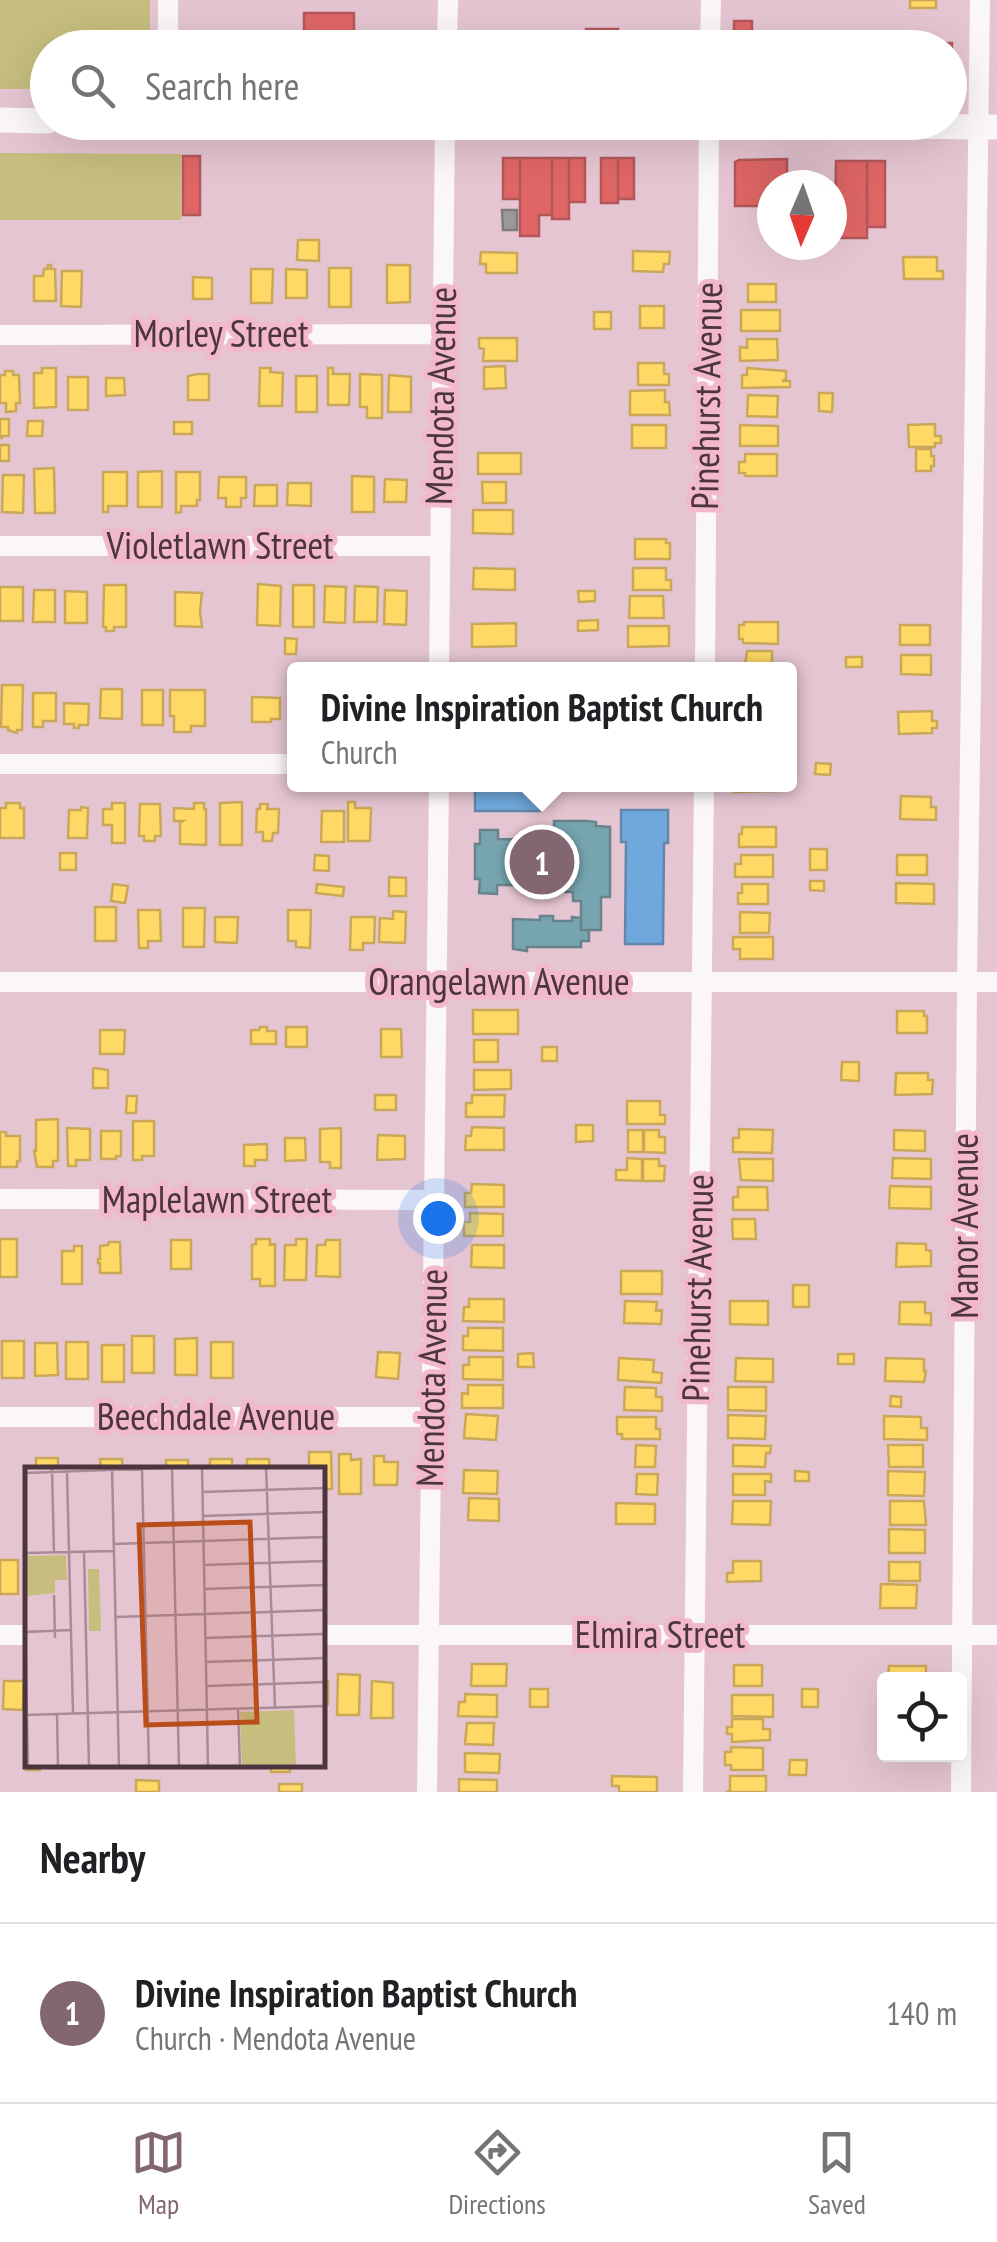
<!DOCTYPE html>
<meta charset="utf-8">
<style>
:root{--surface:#fff;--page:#f2f2f2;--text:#202124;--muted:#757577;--line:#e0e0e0;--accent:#826772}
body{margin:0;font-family:"PT Sans Narrow",sans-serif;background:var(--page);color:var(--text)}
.controls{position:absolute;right:30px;bottom:30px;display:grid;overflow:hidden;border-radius:10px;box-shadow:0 10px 40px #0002}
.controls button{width:90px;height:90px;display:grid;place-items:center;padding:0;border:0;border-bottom:2px solid var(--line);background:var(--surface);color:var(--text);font:50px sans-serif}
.compass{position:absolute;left:757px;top:170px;width:90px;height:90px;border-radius:50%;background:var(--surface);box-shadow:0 10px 40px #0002;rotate:182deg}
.you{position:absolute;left:438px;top:1218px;width:35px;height:35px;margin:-25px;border:8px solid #fff;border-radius:50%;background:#1a73e8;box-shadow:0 0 0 15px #1a73e833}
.badge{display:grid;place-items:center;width:65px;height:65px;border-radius:50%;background:var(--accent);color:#fff;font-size:32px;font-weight:700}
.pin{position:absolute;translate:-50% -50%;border:5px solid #fff;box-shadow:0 2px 10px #0006}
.popup{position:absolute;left:287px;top:662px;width:510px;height:130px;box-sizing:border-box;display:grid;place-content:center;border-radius:10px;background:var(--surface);filter:drop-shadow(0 2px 8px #0005);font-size:32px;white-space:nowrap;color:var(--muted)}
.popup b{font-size:38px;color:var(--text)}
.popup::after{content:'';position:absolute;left:50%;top:100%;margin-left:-20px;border:20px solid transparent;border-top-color:var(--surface)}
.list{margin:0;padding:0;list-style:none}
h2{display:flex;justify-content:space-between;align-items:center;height:130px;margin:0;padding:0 40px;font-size:42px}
h2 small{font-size:32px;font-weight:400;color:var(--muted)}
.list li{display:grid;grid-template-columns:65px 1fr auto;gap:30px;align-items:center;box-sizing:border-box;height:180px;padding:0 40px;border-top:2px solid var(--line)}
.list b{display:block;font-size:38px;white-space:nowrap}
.list p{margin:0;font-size:32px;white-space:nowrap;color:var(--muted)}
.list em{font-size:32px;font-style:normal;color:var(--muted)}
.icon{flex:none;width:55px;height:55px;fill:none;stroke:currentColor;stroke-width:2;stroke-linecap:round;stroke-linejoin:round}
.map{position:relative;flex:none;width:997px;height:1792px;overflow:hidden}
.search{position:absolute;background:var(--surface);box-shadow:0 10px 40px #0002;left:30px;right:30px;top:30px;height:110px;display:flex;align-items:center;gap:25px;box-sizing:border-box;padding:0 35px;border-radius:55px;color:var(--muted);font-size:38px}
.sheet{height:310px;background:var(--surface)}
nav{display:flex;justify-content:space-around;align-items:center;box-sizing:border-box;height:140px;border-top:2px solid var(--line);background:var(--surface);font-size:28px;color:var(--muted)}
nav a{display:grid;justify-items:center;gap:5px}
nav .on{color:var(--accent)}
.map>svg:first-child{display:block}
</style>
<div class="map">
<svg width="997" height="1792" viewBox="0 0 997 1792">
<rect width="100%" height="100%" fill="#e5c5d2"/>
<path fill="#c6bd7e" d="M0,0H150V47L48,48L47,89H0Z
M0,153L181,154V220H0Z"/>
<path fill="#ffd966" stroke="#c9a85a" stroke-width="2.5" d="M910,0H936V8H910Z
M298,240H319V261L297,260Z
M633,251L670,252L669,264H664L663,272L633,271Z
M481,252L517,253V273H486V264H480Z
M903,257H937V271H943V279H904Z
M48,265H51V269H55L56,301H34V276H43L44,269H48Z
M387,265H410V302L387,303Z
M329,268H351V307H329Z
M251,269H273L272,303H251Z
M286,269L307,270V298H286Z
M62,271H82L81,307L61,306Z
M193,277L212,278V299H193Z
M748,284H776V302H748Z
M640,306H664V328H640Z
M741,310H780V331H741Z
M594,312H611V329H594Z
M479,338H517V361H483L484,349L479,348Z
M747,339H777L778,360L740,361V347L747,348Z
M638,363H664V374H669V385H638Z
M505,366L506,388L484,389V367Z
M42,368H56V407L34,408V373H42Z
M260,368H271L270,372L283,373L282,406H259Z
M328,368H333V374H350L349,405H328Z
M747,368L786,371V379L782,381H790V387L742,388V375H747Z
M5,371H13V375H19L20,403H16V411L6,412V403H0V375H5Z
M198,374H209V400H188V376Z
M360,374L382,375V418H367V407H360Z
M389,375L411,377V412H388Z
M296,376H317V412H296Z
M68,377H88V410H68Z
M106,378H124L125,395L106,396Z
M665,390V402H669L670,415H630V391Z
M819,393H833L832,412L819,411Z
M748,395L778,396L777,417L747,416Z
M0,419H9V436H2V438H0Z
M28,421H43L42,436H27Z
M174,422H192V434H174Z
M935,424V436H941V443H935V447H909L908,425Z
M632,425H666V448H632Z
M740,425L778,426V446H740Z
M0,445H9V461H0Z
M916,449H931V456H934V466H931V471H916Z
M478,453H521V474H478Z
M745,454H777V476H745V473H739V462H745Z
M54,468L55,513H35L34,469Z
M162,471V507H138V472Z
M103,472H127V506H108V512H103Z
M176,472H200V500H197V506H181V512L176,513Z
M3,475H24L23,513L2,512Z
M352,476L374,477V512H352Z
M219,477H246V498H241V507H226V498H218Z
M385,479L407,480L406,502H384Z
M482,482H506V503H483Z
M288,483H311V506L287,505Z
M255,485H277V506H254Z
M473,510H513V534L473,533Z
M635,539H666V543H670V559H635Z
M474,568L515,569V590L473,589Z
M633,568H666V580H671V590H633Z
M258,584L281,586L280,626L257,625Z
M104,585H126V627H114V631H106V627H103Z
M293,585H314V627H293Z
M325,586L346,587L345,623L324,622Z
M355,586L378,587L377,622H354Z
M0,587H23V621H0Z
M34,590H55V622H33Z
M385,590L407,591L406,625L384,624Z
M65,591L87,592V623H65Z
M578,591H595V601L579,602Z
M175,592L202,593L200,611L202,627L175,626Z
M630,596H663L664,618H629Z
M598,620V630L578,631V621Z
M744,622H778V644L743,643V639H739V625H744Z
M516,623V646L472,647V624Z
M900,625H930V645H900Z
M628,626H669V646L628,647Z
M285,638L297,639L296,654H285Z
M747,651H772V670H748V665L745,666Z
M901,655H931V675L901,674Z
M846,657H862V667H846Z
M2,685H23L22,730H17V733L8,730V727H1Z
M101,689H122V719L100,718Z
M142,690H163V725H142Z
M170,690H205V726H191V732H174V716H170Z
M33,693H56V721H43V727H33Z
M252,697L280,698V719H271V722H252Z
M64,703L89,704L88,725H79V728H74V724H64Z
M932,711V721H937V728H932V733L899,734L898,712Z
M816,763L831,764L830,775L815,774Z
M734,784H778V791L734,792Z
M901,796L931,797V807H936V820L900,819Z
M242,802V845H220V803Z
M348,802H355V808H371L370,841H348Z
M6,803H20V808H24V838H0V808H6Z
M112,803H125V843H112V825H103V809H112Z
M194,803H204V809H206V845L180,844V823L183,821H174V808L194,809Z
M140,804H160L161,836H155V841H144V836H139Z
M260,804H268L267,809H279L278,833H273L272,841H263V832H256L257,809H260Z
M81,807L88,808L87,838H68L69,810H81Z
M322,811H344V842H321Z
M742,827H776V847H739V834H742Z
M810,849H827V870H810Z
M60,853H76V870H60Z
M315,855L329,856V871L314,870Z
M741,855H773V877H735V864H741Z
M897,855H927V875H897Z
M389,877L406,878V896H389Z
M810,881H824V891L810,890Z
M896,883L934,884V904L896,903Z
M113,884L128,886L125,903L111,901Z
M317,884L344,887L343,896L316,893Z
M742,884H768V904H738V893H742Z
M95,907H116V941H95Z
M183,908H205L204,947H183Z
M138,910H160L161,941H148V948H139Z
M288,910H311L310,948L296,947V941H288Z
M393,911L406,912L405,943L379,942L380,918L393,919Z
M740,912L770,913L769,933H740Z
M215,917H238L237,943L215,942Z
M351,917H375L374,943H363V950H350Z
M733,937H773V959H740V949H733Z
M473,1010H518V1034H473Z
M897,1011H924V1016H927V1033H897Z
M260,1027H267V1031H276V1044H251V1030H259Z
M286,1027H307V1047H286Z
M381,1029H401L402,1057H381Z
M100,1030H125L124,1054H100Z
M474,1040H498V1062H474Z
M542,1047H557V1061H542Z
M842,1062H859V1081L841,1080Z
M95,1068L108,1070V1088H93V1069Z
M474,1070H511V1089L474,1090Z
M896,1073H928V1080H933L932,1094L895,1095Z
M375,1095H396V1110H375Z
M472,1095H505L504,1117H466V1103H472Z
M127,1096H137L136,1113H126Z
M627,1101H660V1115H665V1124H627Z
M58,1119V1161H53V1167H37L34,1151H36V1120Z
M133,1121H154V1156H142V1160H133Z
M576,1125H593V1141L576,1142Z
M472,1127L504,1128V1150H465L466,1136H471Z
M67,1128L90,1129V1160H76V1166H68Z
M341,1128V1168H330V1162H320V1129Z
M739,1129L773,1130L772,1153L733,1152V1138H739Z
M628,1130H643V1152H628Z
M644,1130H659V1137H665V1153L644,1152Z
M894,1130L925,1131V1151L894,1150Z
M101,1131H121V1156H116V1159H101Z
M0,1132H6V1136H20V1161H17V1167H0Z
M378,1135L405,1136V1159L377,1160Z
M285,1138H305L306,1160L285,1161Z
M267,1144V1160H255V1166H244V1145Z
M627,1158L642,1159V1181L616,1180V1170H627Z
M893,1158L931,1159V1179L892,1178Z
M643,1159H659V1166H665L664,1181H643Z
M739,1159H773V1181L741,1180Z
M472,1184L504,1185V1207H465V1193H471Z
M890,1186L931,1187V1209L889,1208Z
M738,1187H767L768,1210H733V1197H738Z
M470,1213L503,1214V1236H464V1222H470Z
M732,1219H755L756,1239H733Z
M0,1239H17V1277H0Z
M256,1239H270V1245L275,1244V1286H260V1279H252V1245L256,1244Z
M296,1239H307L306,1280H284L285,1245H296Z
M171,1240H191V1269H171Z
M326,1240H340V1277L316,1276L317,1245H325Z
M109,1242H120L121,1273H100V1263H98V1259H100V1246L108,1245Z
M897,1243L926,1244V1250L931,1251V1266L896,1267Z
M472,1245H504V1268L471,1267Z
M74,1246H82V1284H62V1251H74Z
M621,1271H662V1294H621Z
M793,1285H809V1307H793Z
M469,1299H504V1322L463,1321L464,1307H469Z
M625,1301L657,1302L656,1311L662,1310L661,1324L624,1323Z
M730,1301H768V1325L730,1324Z
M900,1302H925V1313H931V1325L899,1324Z
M468,1328H503V1351L463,1350V1336H468Z
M132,1336H154V1373H132Z
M197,1338V1375H175V1339Z
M2,1341H24V1378H2Z
M66,1342H88V1379H66Z
M211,1342H233V1378H211Z
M35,1343H57L58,1375L35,1376Z
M102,1345H124V1382H102Z
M378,1352L400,1353L398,1379L376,1377Z
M533,1353L534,1367H518V1354Z
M838,1354H854V1364H838Z
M469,1357H503V1380L463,1379V1365H469Z
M619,1358L654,1360L653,1372L662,1373L661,1383L618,1380Z
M736,1358L773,1359V1382L735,1381Z
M886,1358L924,1359V1371H926L924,1382L885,1381Z
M468,1385H503V1408H462V1393L468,1394Z
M625,1387L656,1388V1397H662V1411L624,1410Z
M728,1387H766V1411L728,1410Z
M891,1396L901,1397V1407L890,1406Z
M466,1414L498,1416L496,1440L464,1438Z
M728,1415L766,1416L765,1439L728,1438Z
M884,1416L921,1417V1428H927V1440L884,1439Z
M617,1417H656V1429H660V1439H622V1434H617Z
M636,1445L656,1446L655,1467H635Z
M733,1445L771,1446L770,1453H766L765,1467L733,1466Z
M888,1445H923V1467H889Z
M309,1452H331L332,1489H322V1470H309Z
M339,1454H351V1460L361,1459V1494H339Z
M374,1456H384V1462H398L397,1485H374Z
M36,1458H58V1470H36Z
M100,1459H122L123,1470H101Z
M210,1459H232V1470H210Z
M247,1459H269L270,1470H247Z
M166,1460H188V1470H166Z
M464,1470L498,1471L497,1494L463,1493Z
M795,1471L809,1472V1481H795Z
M888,1471L925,1472L924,1496L888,1495Z
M637,1474H658L657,1495L636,1494Z
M733,1474H771V1482L765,1481V1495H733Z
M469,1498L499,1499V1521L468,1520Z
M733,1501H771L770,1525L732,1524Z
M890,1501H924L926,1525H890Z
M616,1503L655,1504V1524H616Z
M889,1529L925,1530V1553H889Z
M0,1560H18V1594H0Z
M733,1561H761V1581L727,1582V1573H733Z
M889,1562H920V1581H889Z
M881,1584L917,1585L916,1608H880Z
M472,1664H507L506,1686H471Z
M734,1665H762V1686H734Z
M889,1666H926V1680H888Z
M338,1674L360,1675L359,1715H337Z
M4,1681H24L23,1710L3,1709Z
M322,1681H328V1704H322Z
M372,1681L393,1683V1718H371Z
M530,1689H548V1707H530Z
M802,1689H818V1707H802Z
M465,1694L497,1695V1717L458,1716L459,1702H465Z
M732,1695H773V1717L732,1716Z
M732,1719H763V1729H770V1740L732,1742V1734H727V1727H732Z
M467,1723H494L493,1745L465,1744Z
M731,1747L763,1748V1770H731V1765H725V1752H731Z
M26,1752L28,1764H40V1770H26Z
M465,1753L500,1754L499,1773L465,1772Z
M790,1760H807L806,1775H789Z
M271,1764H290V1772H271Z
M612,1776L657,1777V1792H619V1786H612Z
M730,1776H766V1792H727L730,1790Z
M459,1779L497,1780V1792H459Z
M136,1780L159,1781V1792H136Z
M279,1784H302V1792H279Z"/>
<path fill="#e06666" stroke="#b4575a" stroke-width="2.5" d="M304,13H354V48H304Z
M734,21H752V48H734Z
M586,29H618V48H586Z
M618,39H651V48H618Z
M917,43H952V89H950V48H917Z
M183,156H200V215H183Z
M503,158H520V199H503Z
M520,158H552V215H539V236H520Z
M552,158H569V219H552Z
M569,158H585V202H569Z
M601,158H618V203H601Z
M618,158H634V199H618Z
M787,159V185H772V206H735V162L739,160Z
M836,161H867V238H835Z
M867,161H885V227H867Z"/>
<path fill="#6fa8dc" stroke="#6486ad" stroke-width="2.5" d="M481,784H541V811H475V791H481Z
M621,810H668V843H664L663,944H625L626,842H621Z"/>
<path fill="#76a5af" stroke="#69838d" stroke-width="2.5" d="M554,821H587L596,822V826L610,827V897H601V930H581V901H573V892H553V885H497V894L479,893L480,879H475V844H480V830H498V839L554,840Z
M540,916H553V921H572V917L581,918V930H589V941H581V947H527V951L513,949V919L540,920Z"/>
<path fill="#999" stroke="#827b7e" stroke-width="2.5" d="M502,210H517V230H503Z"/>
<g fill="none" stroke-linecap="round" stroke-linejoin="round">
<path stroke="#fbf6f8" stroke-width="20" d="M168,48V0
M447,48L448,0
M710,48L711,0
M0,335L441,334
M0,546H439
M439,670L445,122
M705,670L709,122
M0,764H294
M0,982H997
M0,1199L434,1200
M0,1417H431
M0,1635H28
M322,1635H997
M427,1792L439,784
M693,1792L704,784
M961,1792L967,982L980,0"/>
<path stroke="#fbf6f8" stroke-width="25" d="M0,120L48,121
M292,122L997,127"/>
</g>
<g text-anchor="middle" stroke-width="10" stroke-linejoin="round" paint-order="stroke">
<g font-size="38" fill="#4c353e" stroke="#f2b8ce">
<text x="221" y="347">Morley Street</text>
<text transform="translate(441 396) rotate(-89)" y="13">Mendota Avenue</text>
<text transform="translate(707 396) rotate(-89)" y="13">Pinehurst Avenue</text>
<text x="220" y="559">Violetlawn Street</text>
<text x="499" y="995">Orangelawn Avenue</text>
<text x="217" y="1213">Maplelawn Street</text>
<text transform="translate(965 1226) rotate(-90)" y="13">Manor Avenue</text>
<text transform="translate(698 1288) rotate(-89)" y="13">Pinehurst Avenue</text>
<text transform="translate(432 1378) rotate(-89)" y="13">Mendota Avenue</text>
<text x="216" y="1430">Beechdale Avenue</text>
<text x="660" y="1648">Elmira Street</text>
</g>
</g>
<g transform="translate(25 1467)">
<rect width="300" height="300" fill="#e5c5d2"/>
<path d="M41,88L42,113H30V126L2,129L1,89ZM63,102H74L76,164H64ZM269,243L271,300H217L215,245Z" fill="#c6bd7e"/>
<path fill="none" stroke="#a88b97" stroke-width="2.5" d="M177,0L183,300M241,0L250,241M87,1L94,300M147,1L154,300M27,2L29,86M117,2L124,300M42,5L48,246M0,6L165,0M177,25L300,21M178,49L300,45M89,77L300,70M59,85L64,300M0,86L89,84M179,98L300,94M179,122L300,118M29,128L30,171M0,150L3,300M91,150L300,143M0,165L45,163M180,171L300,167M181,195L300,191M182,219L300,215M213,242L215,300M32,247L33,300M0,248L300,239"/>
<path fill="#b94e1b" fill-opacity="0.15" stroke="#b94e1b" stroke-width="5" d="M225,55L232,255L121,258L114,58Z"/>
<rect width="300" height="300" fill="none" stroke="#4c353e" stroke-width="5"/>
</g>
</svg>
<div class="controls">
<button><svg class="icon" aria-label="locate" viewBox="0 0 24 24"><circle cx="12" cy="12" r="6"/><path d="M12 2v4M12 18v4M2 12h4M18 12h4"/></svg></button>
</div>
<svg class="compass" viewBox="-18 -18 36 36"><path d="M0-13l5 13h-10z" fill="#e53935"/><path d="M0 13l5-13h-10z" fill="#757577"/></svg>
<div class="you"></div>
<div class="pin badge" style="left:542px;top:862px">1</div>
<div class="popup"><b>Divine Inspiration Baptist Church</b>Church</div>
<div class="search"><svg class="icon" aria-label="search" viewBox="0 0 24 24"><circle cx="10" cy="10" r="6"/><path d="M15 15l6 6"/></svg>Search here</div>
</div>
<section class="sheet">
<h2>Nearby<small></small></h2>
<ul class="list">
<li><span class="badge">1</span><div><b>Divine Inspiration Baptist Church</b><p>Church · Mendota Avenue</p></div><em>140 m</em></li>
</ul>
</section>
<nav>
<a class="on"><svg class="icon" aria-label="map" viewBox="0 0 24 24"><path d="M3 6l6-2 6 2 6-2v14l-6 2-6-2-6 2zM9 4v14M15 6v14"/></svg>Map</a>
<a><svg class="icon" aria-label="directions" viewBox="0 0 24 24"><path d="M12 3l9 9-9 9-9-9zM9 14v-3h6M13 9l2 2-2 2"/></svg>Directions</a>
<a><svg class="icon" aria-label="saved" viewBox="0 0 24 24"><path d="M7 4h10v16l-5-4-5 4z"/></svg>Saved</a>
</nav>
